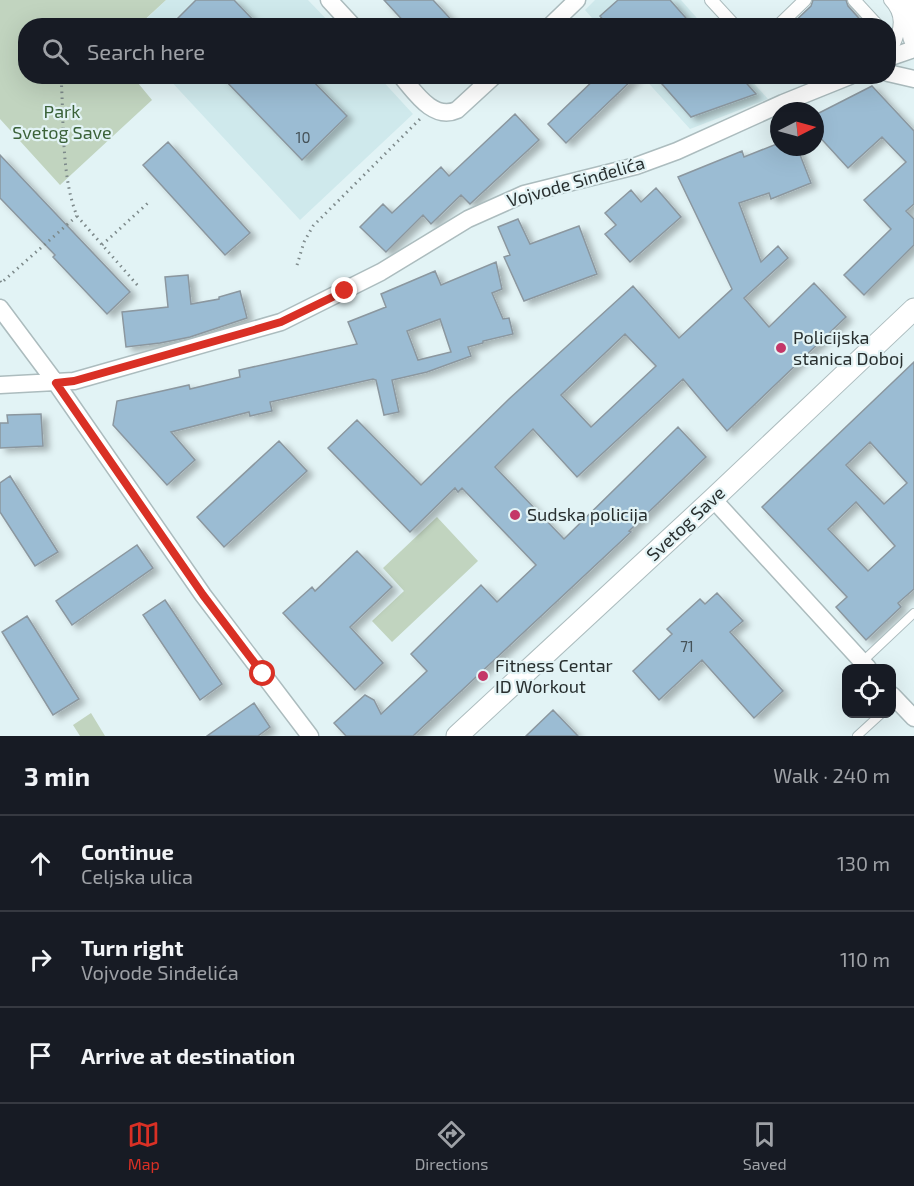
<!DOCTYPE html>
<meta charset="utf-8">
<style>
:root{--surface:#171b24;--page:#20242c;--text:#f1f3f6;--muted:#9ea1a6;--line:#363941;--accent:#d93025}
body{margin:0;font-family:"Exo 2",sans-serif;background:var(--page);color:var(--text)}
.controls{position:absolute;right:18px;bottom:18px;display:grid;overflow:hidden;border-radius:12px;box-shadow:0 6px 24px #0002}
.controls button{width:54px;height:54px;display:grid;place-items:center;padding:0;border:0;border-bottom:2px solid var(--line);background:var(--surface);color:var(--text);font:30px sans-serif}
.compass{position:absolute;left:770px;top:102px;width:54px;height:54px;border-radius:50%;background:var(--surface);box-shadow:0 6px 24px #0002;rotate:84deg}
.stop{position:absolute;width:18px;height:18px;margin:-14px;border:4px solid #d93025;border-radius:50%;background:#fff}
.stop.end{background:#d93025;border-color:#fff;box-shadow:0 2px 6px #0008}
.list{margin:0;padding:0;list-style:none}
h2{display:flex;justify-content:space-between;align-items:center;height:78px;margin:0;padding:0 24px;font-size:26px}
h2 small{font-size:20px;font-weight:400;color:var(--muted)}
.list li{display:grid;grid-template-columns:39px 1fr auto;gap:18px;align-items:center;box-sizing:border-box;height:96px;padding:0 24px;border-top:2px solid var(--line)}
.list b{display:block;font-size:22px;white-space:nowrap}
.list p{margin:0;font-size:20px;white-space:nowrap;color:var(--muted)}
.list em{font-size:20px;font-style:normal;color:var(--muted)}
.icon{flex:none;width:33px;height:33px;fill:none;stroke:currentColor;stroke-width:2;stroke-linecap:round;stroke-linejoin:round}
.map{position:relative;flex:none;width:914px;height:736px;overflow:hidden}
.search{position:absolute;background:var(--surface);box-shadow:0 6px 24px #0002;left:18px;right:18px;top:18px;height:66px;display:flex;align-items:center;gap:15px;box-sizing:border-box;padding:0 21px;border-radius:24px;color:var(--muted);font-size:22px}
.sheet{height:366px;background:var(--surface)}
nav{display:flex;justify-content:space-around;align-items:center;box-sizing:border-box;height:84px;border-top:2px solid var(--line);background:var(--surface);font-size:16px;color:var(--muted)}
nav a{display:grid;justify-items:center;gap:3px}
nav .on{color:var(--accent)}
.map>svg:first-child{display:block}
</style>
<div class="map">
<svg width="914" height="736" viewBox="0 0 914 736">
<defs>
<filter id="shadow"><feDropShadow dx="6" dy="4" stdDeviation="3" flood-color="#0004"/></filter>
</defs>
<rect width="100%" height="100%" fill="#e2f3f5"/>
<path fill="#cfe9ec" d="M166,0H308L332,25L139,26Z
M595,0H681L703,25H598L585,10Z
M167,77H379L413,114L300,220Z
M643,77H748L768,99L690,129Z"/>
<path fill="#c1d4bf" d="M0,0H166L139,25L26,26V76L133,77L152,100L60,185L0,119Z
M437,517L478,561L392,642L372,621L404,591L383,568Z
M91,713L105,736H80L73,725Z"/>
<path fill="#9bbcd3" stroke="#8b979f" stroke-width="1.5" fill-rule="evenodd" filter="url(#shadow)" d="M196,0H234L259,26H170Z
M384,0H433L457,26H408Z
M618,0H670L693,26H608L600,16Z
M813,0H846L848,6L866,26H790L811,6Z
M221,76H308L347,116L302,160Z
M598,76H636L566,143L548,124Z
M655,76H740L756,94L691,117Z
M872,86L914,131V204L906,211L914,219V245L864,295L844,275L891,229L864,200L906,162L882,137L848,168L815,132V115Z
M515,114L539,140L470,204L461,195L431,224L423,215L386,252L360,227L383,204L392,213L441,167L449,176Z
M168,142L250,233L225,255L143,165Z
M779,143V147H797L811,183L771,199L769,193L739,203L761,262L778,246L788,258L744,298L769,327L814,283L846,317L727,431L683,379L577,477L533,429L495,467L564,539L678,427L706,457L629,531L631,532L413,736H346L334,723L365,695L374,700L381,714L427,671L411,654L481,585L497,602L536,565L462,488L458,492L455,488L410,532L328,448L357,420L421,485L509,399L633,286L679,338L732,289L678,177L742,151L744,157ZM625,334L656,366L591,427L561,395Z
M0,155L130,292L107,314L53,257L55,255L0,198Z
M656,188L681,217L630,262L605,234L616,225L605,213L631,190L641,202Z
M518,219L530,244L579,226L597,274L524,301L504,257L510,255L498,227Z
M496,262L502,289L492,293L503,319L509,318L513,334L483,341V343L468,347L471,356L427,372L392,380L399,412L384,415L376,380L373,379L270,402L272,411L250,416L249,412L171,432L195,460L167,485L113,425L117,401L189,385L190,389L240,377L239,370L357,344L348,322L386,307L381,294L435,271L441,285ZM440,319L451,352L418,360L407,331Z
M188,275L191,304L219,299V297L240,291L247,318L190,337L160,343L126,347L122,312L168,307L165,277Z
M914,362V589L898,603L901,607L866,640L836,607L847,597L762,507ZM870,442L907,483L884,504L846,465ZM856,502L895,546L868,571L828,529Z
M41,414L43,446L0,448V423H8L7,415Z
M279,441L307,471L224,547L197,517Z
M10,476L58,552L35,566L0,512V483Z
M137,545L153,568L72,625L56,601Z
M357,551L392,587L350,627L383,663L355,690L283,613L312,587L315,591Z
M717,593L743,621L730,632L783,691L754,718L702,660L659,700L633,671L672,634L667,629L700,599L705,604Z
M165,600L222,684L200,700L143,615Z
M27,616L79,699L53,715L2,632Z
M254,703L270,727L258,736H207Z
M553,710L578,736H526Z"/>
<g fill="none" stroke-linecap="round" stroke-linejoin="round">
<defs>
<path id="service" d="M862,662L914,613
M857,736L881,714"/>
<path id="pedestrian" d="M711,0L735,26
M854,0L878,26
M778,26L805,0
M888,43L893,46C901,29 904,15 890,0"/>
<path id="minor" d="M329,0L353,26
M550,26L577,0
M888,58L914,49
M888,73L914,79
M401,76C415,92 433,121 457,110L494,76
M0,308L56,383L203,595L310,736
M0,385L74,381L281,322L381,272L468,219L524,194L636,166L677,151L783,103L850,76
M713,499L868,668
M892,695L914,718"/>
<path id="tertiary" d="M906,0L914,38
M457,736L713,499L914,309"/>
</defs>
<use href="#service" stroke="#acbcbe" stroke-width="10"/>
<use href="#pedestrian" stroke="#acbcbe" stroke-width="14"/>
<use href="#minor" stroke="#acbcbe" stroke-width="19"/>
<use href="#tertiary" stroke="#acbcbe" stroke-width="23"/>
<path stroke="#7d898a" stroke-width="3" stroke-dasharray="1.5 4.5" stroke-linecap="butt" d="M77,216L139,287
M102,245L149,202
M297,265L304,242L313,226L420,119
M0,281L1,283L77,216C61,177 64,120 61,76"/>
<use href="#service" stroke="#fff" stroke-width="8"/>
<use href="#pedestrian" stroke="#fff" stroke-width="12"/>
<use href="#minor" stroke="#fff" stroke-width="16"/>
<use href="#tertiary" stroke="#fff" stroke-width="21"/>
</g>
<g fill="none" stroke-linecap="round" stroke-linejoin="round">
<path stroke="#d93025" stroke-width="8" d="M263,674L203,595L56,383L74,381L254,330L281,322L345,291"/>
</g>
<g fill="#c43768" stroke="#e2f3f5" stroke-width="2">
<circle cx="781" cy="348" r="6"/>
<circle cx="515" cy="515" r="6"/>
<circle cx="483" cy="676" r="6"/>
</g>
<g text-anchor="middle" stroke-width="4.5" stroke-linejoin="round" paint-order="stroke">
<g font-size="15" fill="#455258">
<text x="303" y="143">10</text>
<text x="687" y="652">71</text>
</g>
<g font-size="18" fill="#3b6239" stroke="#e2f3f5">
<text x="62" y="118">Park<tspan x="62" dy="21">Svetog Save</tspan></text>
</g>
<g font-size="18" fill="#282f2f" stroke="#e2f3f5">
<text transform="translate(576 182) rotate(-16)" y="6">Vojvode Sinđelića</text>
<text transform="translate(686 524) rotate(-43)" y="6">Svetog Save</text>
</g>
<g font-size="18" fill="#282f2f" stroke="#e2f3f5" text-anchor="start">
<text x="793" y="344">Policijska<tspan x="793" dy="21">stanica Doboj</tspan></text>
<text x="527" y="521">Sudska policija</text>
<text x="495" y="672">Fitness Centar<tspan x="495" dy="21">ID Workout</tspan></text>
</g>
</g>
</svg>
<div class="controls">
<button><svg class="icon" aria-label="locate" viewBox="0 0 24 24"><circle cx="12" cy="12" r="6"/><path d="M12 2v4M12 18v4M2 12h4M18 12h4"/></svg></button>
</div>
<svg class="compass" viewBox="-18 -18 36 36"><path d="M0-13l5 13h-10z" fill="#e53935"/><path d="M0 13l5-13h-10z" fill="#9ea1a6"/></svg>
<div class="stop" style="left:263px;top:674px"></div>
<div class="stop end" style="left:345px;top:291px"></div>
<div class="search"><svg class="icon" aria-label="search" viewBox="0 0 24 24"><circle cx="10" cy="10" r="6"/><path d="M15 15l6 6"/></svg>Search here</div>
</div>
<section class="sheet">
<h2>3 min<small>Walk · 240 m</small></h2>
<ul class="list">
<li><svg class="icon" aria-label="ahead" viewBox="0 0 24 24"><path d="M12 20V5M6 11l6-6 6 6"/></svg><div><b>Continue</b><p>Celjska ulica</p></div><em>130 m</em></li>
<li><svg class="icon" aria-label="right" viewBox="0 0 24 24"><path d="M7 20v-9h11M14 6l5 5-5 5"/></svg><div><b>Turn right</b><p>Vojvode Sinđelića</p></div><em>110 m</em></li>
<li><svg class="icon" aria-label="arrive" viewBox="0 0 24 24"><path d="M6 21V4h12l-3 4 3 4H6"/></svg><div><b>Arrive at destination</b></div></li>
</ul>
</section>
<nav>
<a class="on"><svg class="icon" aria-label="map" viewBox="0 0 24 24"><path d="M3 6l6-2 6 2 6-2v14l-6 2-6-2-6 2zM9 4v14M15 6v14"/></svg>Map</a>
<a><svg class="icon" aria-label="directions" viewBox="0 0 24 24"><path d="M12 3l9 9-9 9-9-9zM9 14v-3h6M13 9l2 2-2 2"/></svg>Directions</a>
<a><svg class="icon" aria-label="saved" viewBox="0 0 24 24"><path d="M7 4h10v16l-5-4-5 4z"/></svg>Saved</a>
</nav>
